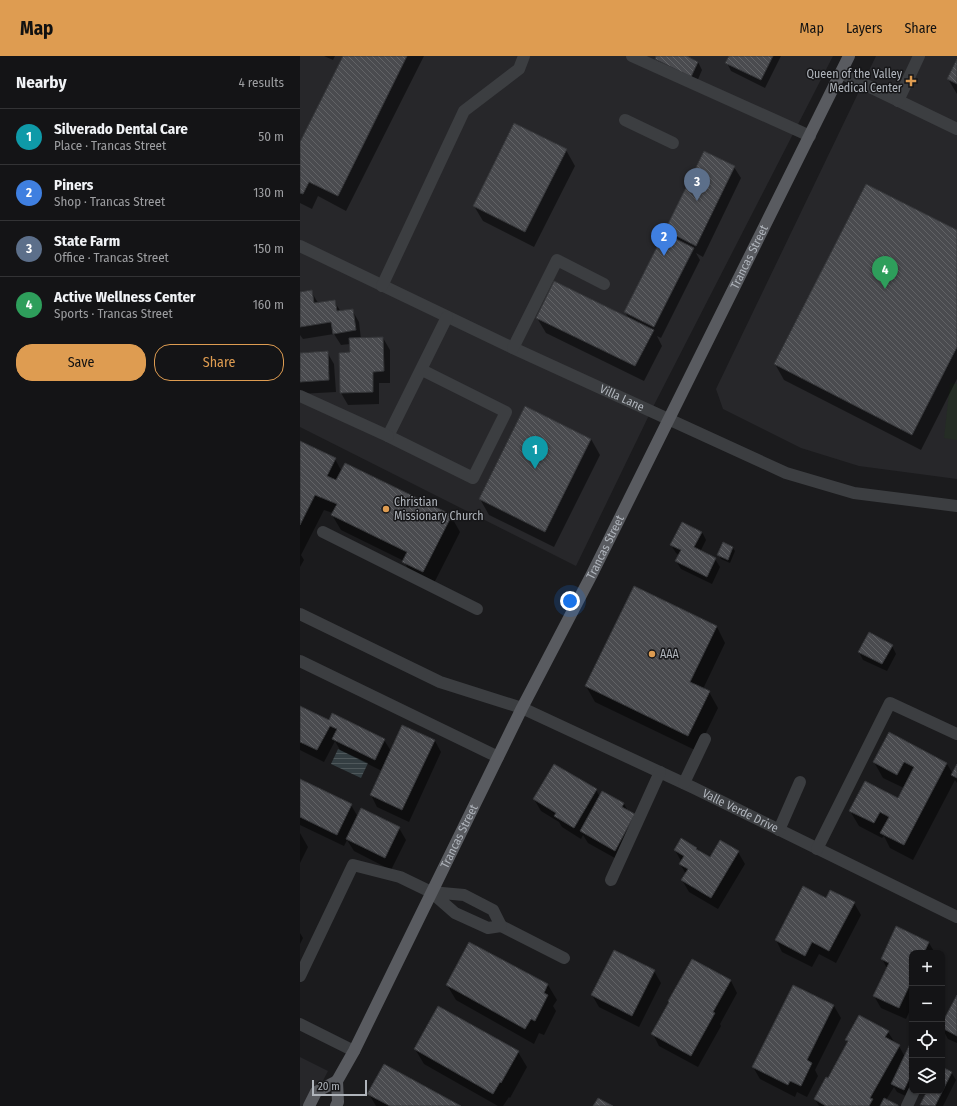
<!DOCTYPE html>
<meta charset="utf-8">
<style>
:root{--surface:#141416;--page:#212123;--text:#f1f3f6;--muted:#9d9ea1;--line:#333335;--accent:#de9c51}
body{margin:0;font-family:"Fira Sans Condensed",sans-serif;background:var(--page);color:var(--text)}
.controls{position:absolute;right:12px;bottom:12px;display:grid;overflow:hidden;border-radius:8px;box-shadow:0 1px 3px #0004}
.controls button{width:36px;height:36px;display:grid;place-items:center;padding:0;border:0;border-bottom:1px solid var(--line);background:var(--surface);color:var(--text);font:20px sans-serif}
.scale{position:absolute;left:12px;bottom:10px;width:55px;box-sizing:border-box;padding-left:4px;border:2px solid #afb4bb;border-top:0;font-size:11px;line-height:14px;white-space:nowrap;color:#afb4bb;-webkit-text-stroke:3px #161618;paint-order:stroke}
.you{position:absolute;left:270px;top:545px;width:14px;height:14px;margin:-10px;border:3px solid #fff;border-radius:50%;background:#1a73e8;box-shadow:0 0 0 6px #1a73e833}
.badge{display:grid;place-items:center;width:26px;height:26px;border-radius:50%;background:var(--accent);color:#fff;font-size:13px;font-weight:700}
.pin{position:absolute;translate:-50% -33px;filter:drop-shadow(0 1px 2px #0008)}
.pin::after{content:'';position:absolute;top:21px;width:14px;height:12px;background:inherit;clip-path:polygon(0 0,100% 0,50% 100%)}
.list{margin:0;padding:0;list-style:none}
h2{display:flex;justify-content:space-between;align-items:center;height:52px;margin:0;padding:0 16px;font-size:17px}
h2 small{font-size:13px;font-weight:400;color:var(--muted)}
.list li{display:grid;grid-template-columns:26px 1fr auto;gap:12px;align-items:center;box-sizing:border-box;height:56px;padding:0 16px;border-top:1px solid var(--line)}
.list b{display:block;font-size:15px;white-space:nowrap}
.list p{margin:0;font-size:13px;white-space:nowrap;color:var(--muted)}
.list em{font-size:13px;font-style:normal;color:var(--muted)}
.actions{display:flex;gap:8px;padding:12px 16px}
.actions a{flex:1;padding:9px 0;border:1px solid var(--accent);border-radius:16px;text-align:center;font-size:14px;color:var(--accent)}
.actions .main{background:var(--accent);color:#111}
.icon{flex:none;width:22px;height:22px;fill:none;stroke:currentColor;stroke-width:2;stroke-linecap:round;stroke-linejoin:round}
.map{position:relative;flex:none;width:657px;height:1050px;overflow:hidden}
header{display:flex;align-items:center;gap:24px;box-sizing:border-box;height:56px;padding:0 20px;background:var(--accent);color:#111}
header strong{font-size:19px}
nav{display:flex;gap:22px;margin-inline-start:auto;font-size:14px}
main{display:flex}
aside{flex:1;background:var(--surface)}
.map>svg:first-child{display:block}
</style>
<header>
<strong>Map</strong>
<nav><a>Map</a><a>Layers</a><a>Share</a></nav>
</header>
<main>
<aside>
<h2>Nearby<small>4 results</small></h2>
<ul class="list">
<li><span class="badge" style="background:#0f9aa8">1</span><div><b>Silverado Dental Care</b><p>Place · Trancas Street</p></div><em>50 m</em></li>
<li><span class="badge" style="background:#3f7fe0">2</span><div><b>Piners</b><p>Shop · Trancas Street</p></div><em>130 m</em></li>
<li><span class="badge" style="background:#5c6f8a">3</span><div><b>State Farm</b><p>Office · Trancas Street</p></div><em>150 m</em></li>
<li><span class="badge" style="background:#2e9e5b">4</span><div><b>Active Wellness Center</b><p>Sports · Trancas Street</p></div><em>160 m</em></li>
</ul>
<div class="actions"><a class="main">Save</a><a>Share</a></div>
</aside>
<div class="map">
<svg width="657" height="1050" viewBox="0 0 657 1050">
<defs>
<pattern id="water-rules" width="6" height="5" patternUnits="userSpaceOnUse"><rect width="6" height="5" fill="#343e42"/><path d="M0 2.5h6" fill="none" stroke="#4f585b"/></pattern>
<pattern id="building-back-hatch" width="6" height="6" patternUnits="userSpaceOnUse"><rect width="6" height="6" fill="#4a4b4f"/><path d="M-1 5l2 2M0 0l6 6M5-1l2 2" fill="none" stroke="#626366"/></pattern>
</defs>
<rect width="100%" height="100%" fill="#1b1b1d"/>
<path fill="#27272a" d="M0,0H533L353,351L276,510L0,371Z
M576,0H657V423L559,410L501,392L423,353L416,333Z
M0,1001L28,1015L10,1050H0Z"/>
<path fill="#252d25" d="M650,327L657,328V384L644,382Z"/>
<path fill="url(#water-rules)" d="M38,693L68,707L61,722L31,708Z"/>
<path fill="#0007" d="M24,0H35L33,4Z
M44,0H124L46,155L18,140L12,153L0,147V88Z
M357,0H384L398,6L402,14L396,28L361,10L356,3Z
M430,0H481L465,32L431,15L427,7Z
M657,5V38L648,23Z
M266,94L275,110L234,191L183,165L174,150Z
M434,111L441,122L403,201L396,197L400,204L361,282L357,280L362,290L344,325L246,277L237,262L329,263L325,256L370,181L366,174Z
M657,176V323L621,394L484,324L475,308Z
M11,235L18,247L34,245L41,256L52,254L59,266L61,283L83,282L90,294V327H79V348L48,349L41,337L51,297L50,288L41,289L34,278L3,283L0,279V237Z
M27,296L34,308L36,336L0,338V298Z
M291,383L300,399L254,491L189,459L180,443Z
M0,386L35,403L42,416L151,460L160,476L132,531L112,521L104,505L41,474L32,459L33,457L24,454L1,499L4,504L0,511Z
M402,476L406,484L400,496L415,503L420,511L412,528L381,513L376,505L379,499L376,497L371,489Z
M432,491L435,495L430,507L421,503L419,499Z
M334,531L417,571L425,587L403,633L409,636L418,652L397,695L295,646L286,630Z
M592,590L596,598L587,615L563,604L559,596Z
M0,651L29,665L84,684L91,695L135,685L141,696L109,766L77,751L71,739L82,715L40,694L35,685L24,706L0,694Z
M589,677L647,708L653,718L657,711V727L655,724L613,804L590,792L584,780L582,782L559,770L550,755L598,743L604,732L583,722L574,706Z
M0,724L51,749L58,761L99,772L106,784L91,814L54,795L47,784L44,790L0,769Z
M296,734L300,741L303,736L324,748L328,755L335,759L322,806L288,787L283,779L281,783L262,771L259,766L241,755L234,743Z
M0,777L8,791L0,807Z
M381,783L397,792L399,796L410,803L438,796L445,808L418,853L389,836L382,824L386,818L380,808L381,805L375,794Z
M526,843L554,847L561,859L536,907L519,898L512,911L482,896L476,884Z
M596,872L629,887L635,897H612V950L606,963L581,952L574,940L587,912L582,903Z
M0,877L3,882L0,888Z
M169,888L248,929L257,944L253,950L256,955L244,979L239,977L234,988L156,944L147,929Z
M392,904L431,925L437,937L420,968L421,970L398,1011L359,990L353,978Z
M354,915L361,927L339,971L299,951L292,939Z
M494,930L534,950L541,962L515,1014L518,1020L507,1041L497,1036L495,1041L460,1023L453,1011Z
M657,941V987L648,983L642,972V969Z
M588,976L595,987L599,990L605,1001L612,990V1034L608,1041L597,1036L594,1031L586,1044L598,1050H519L515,1043L528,1024L548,986L547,984Z
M115,993L218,996L227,1011L210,1042L209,1041L203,1050H198L124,1008Z
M642,1012L651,1016L656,1024L643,1050H621L628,1035H642Z
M69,1038L158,1050H76Z"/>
<path fill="url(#building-back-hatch)" stroke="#353639" d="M43,0H107L38,140L9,126L3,138L0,137V86Z
M356,0H387L398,6L391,21L355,3Z
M429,0H473L461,24L425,7Z
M657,3V28L647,23Z
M214,67L267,93L225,176L173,150Z
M404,95L435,110L396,190L365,174Z
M566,128L657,174V291L612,379L474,308Z
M364,177L394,192L354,271L324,256Z
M254,225L354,274L335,310L236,262Z
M12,234L14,247L35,244L37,255L53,253L56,274L33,278L31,266L0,271V236Z
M83,281L84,315L73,316V336L40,337L39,297L50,296L49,282Z
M28,295L29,324L0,326V297Z
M225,350L291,383L245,476L179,443Z
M0,385L36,402L27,420L36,424L45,407L152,459L123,516L102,506L107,496L31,459L37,448L15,439L0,469Z
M382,466L402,476L394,491L416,502L407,521L375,505L381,494L370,489Z
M423,486L433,491L428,504L417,499Z
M334,530L417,570L390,626L410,635L388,680L285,630Z
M569,576L593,589L582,608L558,596Z
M0,650L29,664L32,657L85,683L75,704L32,683L37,673L30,670L17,694L0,686Z
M102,669L135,684L102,754L70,739Z
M589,676L647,707L604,789L580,777L589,761L580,756L574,767L549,755L565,725L598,742L614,711L604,706L597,719L573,706Z
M254,708L297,733L274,772L254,760L256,757L233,743Z
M657,708V722L651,719Z
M0,723L52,748L37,779L0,761Z
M302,735L324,747L322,751L335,758L315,795L280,775Z
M61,752L100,771L85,802L46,783Z
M381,782L397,792L396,793L410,801L420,784L439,795L411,842L381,824L388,813L379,808L384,800L374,794Z
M503,830L526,842L530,834L555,846L529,895L512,886L505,900L475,884Z
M596,870L629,886L624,897H612V924L599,952L573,940L589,907L581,903Z
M169,886L248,928L244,937L248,939L235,965L231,963L225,973L146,929Z
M314,894L355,914L332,960L291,939Z
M392,903L431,924L413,956L415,957L391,1000L351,978L369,946L368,945Z
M493,929L534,949L507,1004L512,1007L501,1030L490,1025L488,1029L452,1011Z
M657,939V980L642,972V967Z
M138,950L219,995L201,1027L200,1026L193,1038L114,993Z
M559,959L589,975L585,981L600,989L570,1042L573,1043L569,1050H526L514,1043L526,1021L528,1022L548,985L545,984Z
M610,988L612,989V1017L604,1034L591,1028Z
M84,1008L161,1050H90L67,1038Z
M642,1011L652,1016L635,1050L620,1049L627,1035H642Z
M298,1042L313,1050H293Z
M584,1042L598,1049V1050H580Z"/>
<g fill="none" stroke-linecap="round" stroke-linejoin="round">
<g stroke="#3c3e41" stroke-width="12">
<path d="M332,0L510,80"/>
<path d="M541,17L657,73"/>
<path d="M598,45L619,0"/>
<path d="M325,64L373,87"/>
<path id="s1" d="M0,190L213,292L486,417L554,437L657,450"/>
<path d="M82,230L164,55L219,13L224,0"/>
<path d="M213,292L257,204L304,228"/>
<path d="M122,314L206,356L173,422L88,380L147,261"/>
<path d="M0,340L88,380"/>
<path d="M23,476L177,553"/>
<path id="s2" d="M0,558L140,626L222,652L394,732L657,861"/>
<path d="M0,605L198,701"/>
<path d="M384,727L405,683"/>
<path d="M479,774L500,726"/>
<path d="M517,793L590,647L657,678"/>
<path d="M311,824L360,716"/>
<path d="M201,870L264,902"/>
<path d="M0,920L53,809L100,821L131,836L155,857L188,872L201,870L193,854L164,839L131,836"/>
<path d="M0,968L54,995"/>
<path d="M607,1050L614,1035"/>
</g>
<g stroke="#595b60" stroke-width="12">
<path d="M9,1050L16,1036L37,1025"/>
<path id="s3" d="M36,1050L38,1046L37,1025L54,995L222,652L292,518L549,0"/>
</g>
</g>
<g fill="#de9c51" stroke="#161618" stroke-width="1.5">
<path d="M609 19h4v4h4v4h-4v4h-4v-4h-4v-4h4z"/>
<circle cx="86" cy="453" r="4"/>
<circle cx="352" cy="598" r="4"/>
</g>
<g text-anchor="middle" stroke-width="3" stroke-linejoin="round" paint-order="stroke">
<g font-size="12" fill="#afb4bb" stroke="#161618" text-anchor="start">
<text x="602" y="22" text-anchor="end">Queen of the Valley<tspan x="602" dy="14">Medical Center</tspan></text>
<text x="94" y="450">Christian<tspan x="94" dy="14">Missionary Church</tspan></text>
<text x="360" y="602">AAA</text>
</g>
<g font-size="12" fill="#afb4bb" stroke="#161618">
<text dy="4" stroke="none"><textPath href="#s3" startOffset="947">Trancas Street</textPath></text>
<text dy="4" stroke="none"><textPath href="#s1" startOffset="356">Villa Lane</textPath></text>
<text dy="4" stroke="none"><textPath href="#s3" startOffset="623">Trancas Street</textPath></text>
<text dy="4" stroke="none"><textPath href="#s2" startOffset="483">Valle Verde Drive</textPath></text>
<text dy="4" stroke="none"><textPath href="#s3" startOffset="299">Trancas Street</textPath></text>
</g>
</g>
</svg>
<div class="controls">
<button>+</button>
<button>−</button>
<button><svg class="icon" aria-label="locate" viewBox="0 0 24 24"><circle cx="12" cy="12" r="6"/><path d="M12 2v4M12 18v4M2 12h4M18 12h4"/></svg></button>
<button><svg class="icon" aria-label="layers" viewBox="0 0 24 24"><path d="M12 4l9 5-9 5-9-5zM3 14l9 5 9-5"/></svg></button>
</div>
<div class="scale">20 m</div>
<div class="you"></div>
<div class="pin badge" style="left:235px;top:413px;background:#0f9aa8">1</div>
<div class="pin badge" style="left:364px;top:200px;background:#3f7fe0">2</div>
<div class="pin badge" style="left:397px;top:145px;background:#5c6f8a">3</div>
<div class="pin badge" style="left:585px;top:233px;background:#2e9e5b">4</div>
</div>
</main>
